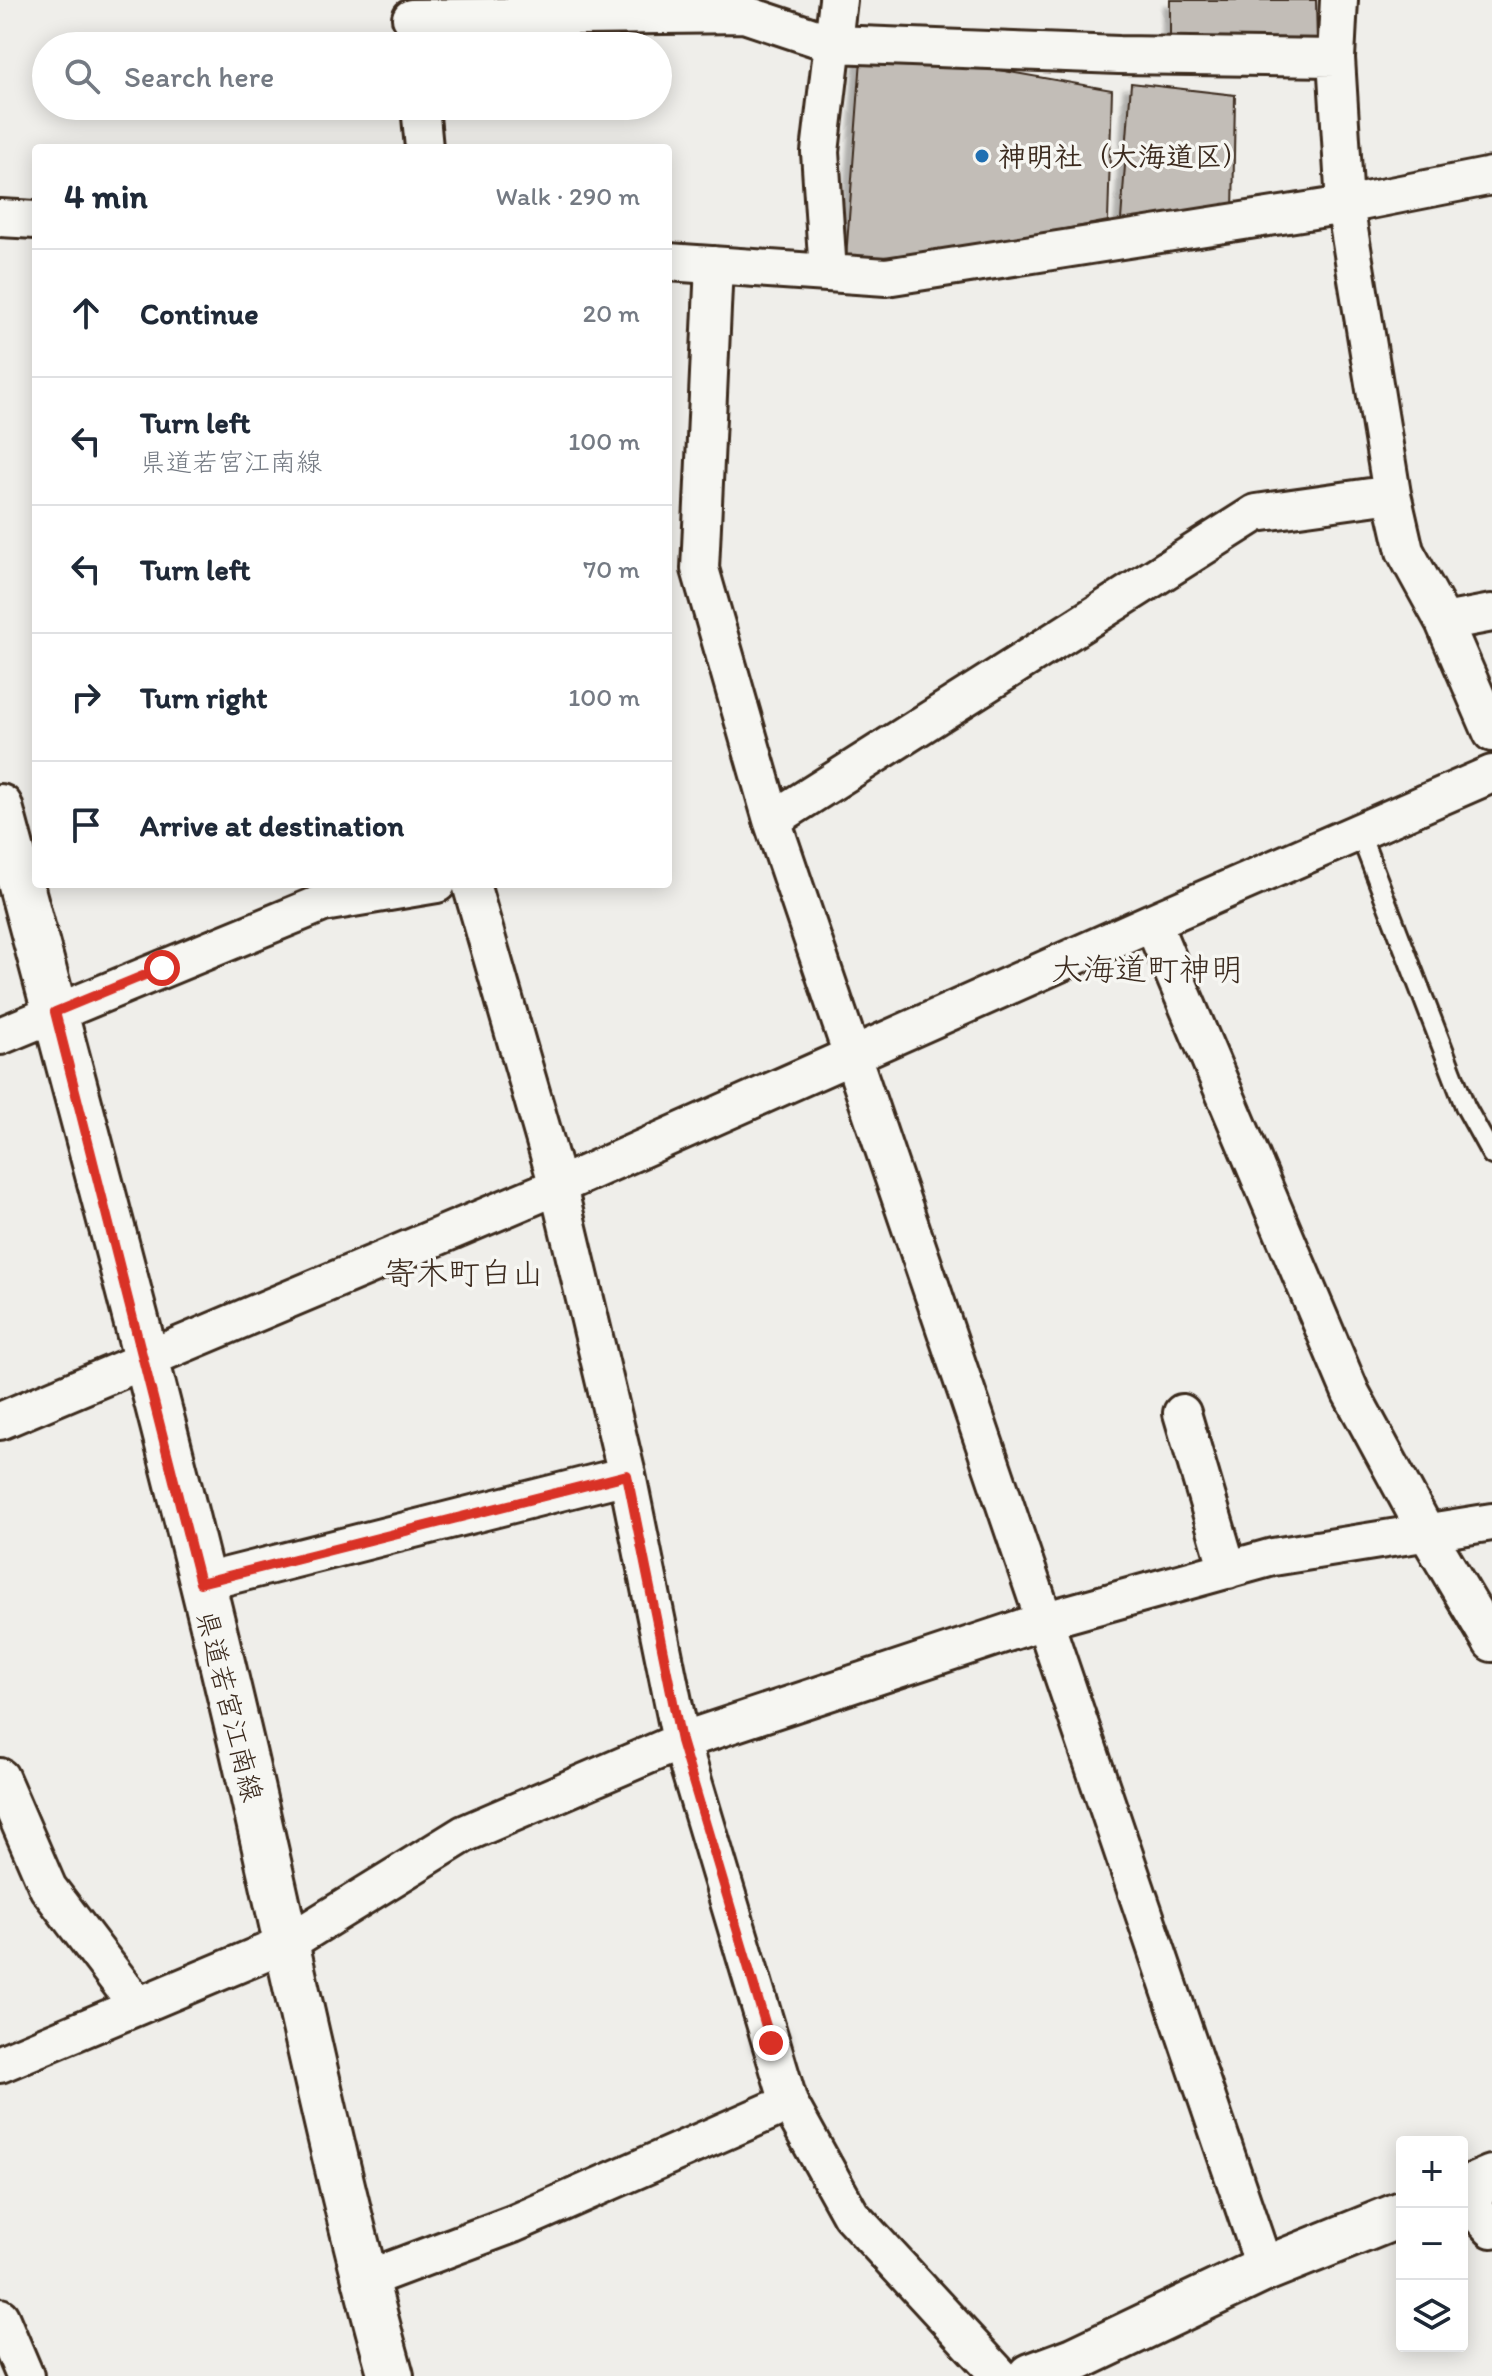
<!DOCTYPE html>
<meta charset="utf-8">
<style>
:root{--surface:#fff;--page:#f6f6f7;--text:#1f2937;--muted:#747a83;--line:#e0e1e3}
body{margin:0;font-family:Itim,"Klee One",sans-serif;background:var(--page);color:var(--text)}
.controls{position:absolute;right:24px;bottom:24px;display:grid;overflow:hidden;border-radius:8px;box-shadow:0 4px 20px #0003}
.controls button{width:72px;height:72px;display:grid;place-items:center;padding:0;border:0;border-bottom:2px solid var(--line);background:var(--surface);color:var(--text);font:40px sans-serif}
.stop{position:absolute;width:24px;height:24px;margin:-18px;border:6px solid #d93025;border-radius:50%;background:#fff}
.stop.end{background:#d93025;border-color:#fff;box-shadow:0 2px 8px #0008}
.list{margin:0;padding:0;list-style:none}
h2{display:flex;justify-content:space-between;align-items:center;height:104px;margin:0;padding:0 32px;font-size:34px}
h2 small{font-size:26px;font-weight:400;color:var(--muted)}
.list li{display:grid;grid-template-columns:52px 1fr auto;gap:24px;align-items:center;box-sizing:border-box;height:128px;padding:0 32px;border-top:2px solid var(--line)}
.list b{display:block;font-size:30px;white-space:nowrap}
.list p{margin:0;font-size:26px;white-space:nowrap;color:var(--muted)}
.list em{font-size:26px;font-style:normal;color:var(--muted)}
.icon{flex:none;width:44px;height:44px;fill:none;stroke:currentColor;stroke-width:2;stroke-linecap:round;stroke-linejoin:round}
.map{position:relative;flex:none;width:1492px;height:2376px;overflow:hidden}
.search{position:absolute;background:var(--surface);box-shadow:0 4px 20px #0003;left:32px;top:32px;width:640px;height:88px;display:flex;align-items:center;gap:20px;box-sizing:border-box;padding:0 28px;border-radius:44px;color:var(--muted);font-size:30px}
.panel{position:absolute;background:var(--surface);box-shadow:0 4px 20px #0003;left:32px;top:144px;width:640px;height:744px;border-radius:8px}
.map>svg:first-child{display:block}
</style>
<div class="map">
<svg width="1492" height="2376" viewBox="0 0 1492 2376">
<defs>
<filter id="shadow"><feDropShadow dx="-7" dy="7" stdDeviation="2" flood-color="#0004"/></filter>
</defs>
<rect width="100%" height="100%" fill="#efeeea"/>
<filter id="ink" filterUnits="userSpaceOnUse"><feTurbulence type="fractalNoise" baseFrequency=".0125" numOctaves="2"/><feDisplacementMap in="SourceGraphic" scale="16" xChannelSelector="R" yChannelSelector="G"/><feConvolveMatrix kernelMatrix="1 2 1 2 8 2 1 2 1" color-interpolation-filters="sRGB"/></filter>
<g filter="url(#ink)">
<path fill="#c2bdb7" stroke="#3b2a1e" stroke-width="2" filter="url(#shadow)" d="M1170,0H1316L1317,44L1170,49Z
M862,46L1112,90L1108,221L880,264L846,258Z
M1131,83L1235,95L1233,216L1121,220Z"/>
<g fill="none" stroke-linecap="round" stroke-linejoin="round">
<defs>
<path id="lane" d="M1360,834L1465,1106L1492,1155"/>
<path id="street" d="M1339,0L1336,58L1345,205L1492,176
M411,18L744,14L834,44L1119,55L1336,58
M420,106L424,148
M0,218L36,220
M668,262L886,277L1345,205L1392,494L1405,551L1444,622L1492,733
M714,265L700,569L772,820L1265,2269
M828,273L820,152L838,0
M1444,622L1492,613
M1492,774L1152,922L1351,1393L1427,1533L1492,1643
M772,820L1256,513L1392,494
M471,884L558,1186L627,1475L681,1741L789,2103L851,2215L1000,2376
M0,1036L323,903L437,884
M1182,1413L1228,1570
M0,1421L558,1186L1152,922
M200,1583L627,1475
M0,1777L48,1888L137,2005
M0,2064L286,1944L464,1834L681,1741L1046,1620L1273,1557L1492,1522
M1462,2196L1492,2229
M364,2280L513,2224L789,2103
M0,2317L25,2376"/>
<path id="secondary" d="M0,807C84,1121 169,1435 243,1751C291,1960 334,2170 391,2376
M1462,2191L1492,2178
M1031,2376L1074,2360L1265,2269L1402,2214"/>
</defs>
<use href="#lane" stroke="#3b2a1e" stroke-width="24"/>
<use href="#street" stroke="#3b2a1e" stroke-width="42"/>
<use href="#secondary" stroke="#3b2a1e" stroke-width="50"/>
<use href="#lane" stroke="#f6f6f2" stroke-width="18"/>
<use href="#street" stroke="#f6f6f2" stroke-width="36"/>
<use href="#secondary" stroke="#f6f6f2" stroke-width="44"/>
</g>
</g>
<g fill="none" stroke-linecap="round" stroke-linejoin="round" filter="url(#ink)">
<path stroke="#d93025" stroke-width="10" d="M162,968L55,1012L200,1583L627,1475L681,1741L771,2043"/>
</g>
<circle fill="#1f6fb2" stroke="#f6f6f2" stroke-width="3" cx="982" cy="156" r="8"/>
<g text-anchor="middle" stroke-width="7" stroke-linejoin="round" paint-order="stroke">
<g font-size="28" font-weight="bold" fill="#3b2a1e" stroke="#f6f6f2" text-anchor="start">
<text x="998" y="166">神明社（大海道区）</text>
</g>
<g font-size="28" fill="#3b2a1e" stroke="#f6f6f2">
<text transform="translate(230 1706) rotate(76)" y="10">県道若宮江南線</text>
</g>
<g font-size="32" fill="#3b2a1e" stroke="#f6f6f2">
<text x="1147" y="980">大海道町神明</text>
<text x="464" y="1284">寄木町白山</text>
</g>
</g>
</svg>
<div class="controls">
<button>+</button>
<button>−</button>
<button><svg class="icon" aria-label="layers" viewBox="0 0 24 24"><path d="M12 4l9 5-9 5-9-5zM3 14l9 5 9-5"/></svg></button>
</div>
<div class="stop" style="left:162px;top:968px"></div>
<div class="stop end" style="left:771px;top:2043px"></div>
<div class="search"><svg class="icon" aria-label="search" viewBox="0 0 24 24"><circle cx="10" cy="10" r="6"/><path d="M15 15l6 6"/></svg>Search here</div>
<section class="panel">
<h2>4 min<small>Walk · 290 m</small></h2>
<ul class="list">
<li><svg class="icon" aria-label="ahead" viewBox="0 0 24 24"><path d="M12 20V5M6 11l6-6 6 6"/></svg><div><b>Continue</b></div><em>20 m</em></li>
<li><svg class="icon" aria-label="left" viewBox="0 0 24 24"><path d="M17 20v-9H6M10 6l-5 5 5 5"/></svg><div><b>Turn left</b><p>県道若宮江南線</p></div><em>100 m</em></li>
<li><svg class="icon" aria-label="left" viewBox="0 0 24 24"><path d="M17 20v-9H6M10 6l-5 5 5 5"/></svg><div><b>Turn left</b></div><em>70 m</em></li>
<li><svg class="icon" aria-label="right" viewBox="0 0 24 24"><path d="M7 20v-9h11M14 6l5 5-5 5"/></svg><div><b>Turn right</b></div><em>100 m</em></li>
<li><svg class="icon" aria-label="arrive" viewBox="0 0 24 24"><path d="M6 21V4h12l-3 4 3 4H6"/></svg><div><b>Arrive at destination</b></div></li>
</ul>
</section>
</div>
